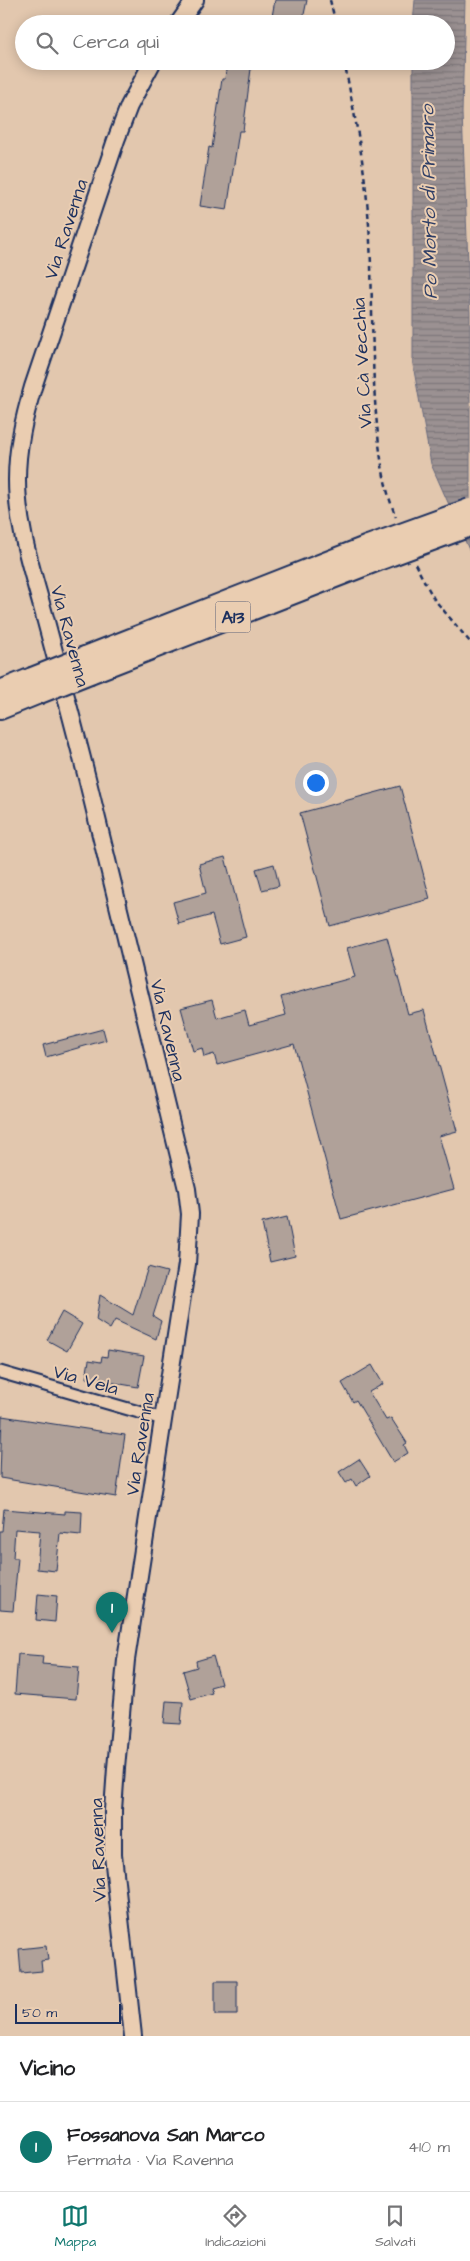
<!DOCTYPE html>
<html lang="it">
<meta charset="utf-8">
<style>
:root{--surface:#fff;--page:#f2f2f2;--text:#202124;--muted:#757577;--line:#e0e0e0;--accent:#0f766e}
body{margin:0;font-family:"Architects Daughter",sans-serif;background:var(--page);color:var(--text)}
.scale{position:absolute;left:15px;bottom:12px;width:106px;box-sizing:border-box;padding-left:5px;border:2px solid #1b2f5e;border-top:0;font-size:14px;line-height:18px;white-space:nowrap;color:#1b2f5e;-webkit-text-stroke:4px #eacdb1;paint-order:stroke}
.you{position:absolute;left:315px;top:782px;width:18px;height:18px;margin:-12px;border:4px solid #fff;border-radius:50%;background:#1a73e8;box-shadow:0 0 0 8px #1a73e833}
.badge{display:grid;place-items:center;width:32px;height:32px;border-radius:50%;background:var(--accent);color:#fff;font-size:16px;font-weight:700}
.pin{position:absolute;translate:-50% -41px;filter:drop-shadow(0 1px 2px #0008)}
.pin::after{content:'';position:absolute;top:26px;width:18px;height:15px;background:inherit;clip-path:polygon(0 0,100% 0,50% 100%)}
.list{margin:0;padding:0;list-style:none}
h2{display:flex;justify-content:space-between;align-items:center;height:65px;margin:0;padding:0 20px;font-size:21px}
h2 small{font-size:16px;font-weight:400;color:var(--muted)}
.list li{display:grid;grid-template-columns:32px 1fr auto;gap:15px;align-items:center;box-sizing:border-box;height:90px;padding:0 20px;border-top:1px solid var(--line)}
.list b{display:block;font-size:19px;white-space:nowrap}
.list p{margin:0;font-size:16px;white-space:nowrap;color:var(--muted)}
.list em{font-size:16px;font-style:normal;color:var(--muted)}
.icon{flex:none;width:28px;height:28px;fill:none;stroke:currentColor;stroke-width:2;stroke-linecap:round;stroke-linejoin:round}
.map{position:relative;flex:none;width:470px;height:2036px;overflow:hidden}
.search{position:absolute;background:var(--surface);box-shadow:0 2px 12px #0003;left:15px;right:15px;top:15px;height:55px;display:flex;align-items:center;gap:12px;box-sizing:border-box;padding:0 18px;border-radius:28px;color:var(--muted);font-size:19px}
.sheet{height:155px;background:var(--surface)}
nav{display:flex;justify-content:space-around;align-items:center;box-sizing:border-box;height:70px;border-top:1px solid var(--line);background:var(--surface);font-size:14px;color:var(--muted)}
nav a{display:grid;justify-items:center;gap:2px}
nav .on{color:var(--accent)}
.map>svg:first-child{display:block}
</style>
<div class="map">
<svg width="470" height="2036" viewBox="0 0 470 2036">
<defs>
<pattern id="water-rules" width="6" height="5" patternUnits="userSpaceOnUse" patternTransform="scale(1.25)"><rect width="6" height="5" fill="#9b9192"/><path d="M0 2.5h6" fill="none" stroke="#7e777a"/></pattern>
</defs>
<rect width="100%" height="100%" fill="#e2c7ae"/>
<filter id="ink" filterUnits="userSpaceOnUse"><feTurbulence type="fractalNoise" baseFrequency=".02" numOctaves="2"/><feDisplacementMap in="SourceGraphic" scale="10" xChannelSelector="R" yChannelSelector="G"/><feConvolveMatrix kernelMatrix="1 2 1 2 8 2 1 2 1" color-interpolation-filters="sRGB"/></filter>
<g filter="url(#ink)">
<path fill="url(#water-rules)" stroke="#686a7d" d="M415,0H465L462,113L470,314V552L431,464L413,365V61H446V24H413Z"/>
<path fill="#b0a199" stroke="#1b2f5e" d="M275,0H307L302,24L271,22Z
M227,61H252L243,131H239L227,210L200,206L209,147L212,148L222,79H225Z
M400,786L430,899L330,926L300,813Z
M225,857L246,937L220,944L212,915L179,924L173,902L206,893L199,864Z
M274,864L279,886L262,890L256,869Z
M387,937L408,1014L424,1010L457,1131L439,1136L454,1189L341,1219L294,1044L217,1065L214,1054L204,1057L202,1048L193,1051L181,1008L212,1000L217,1018L245,1010L249,1025L286,1015L281,997L355,977L347,948Z
M103,1029L106,1040L46,1057L43,1045Z
M287,1217L295,1256L270,1262L262,1223Z
M148,1267L167,1272L153,1316L161,1321L156,1339L115,1320L110,1329L96,1320L100,1295L133,1315Z
M62,1312L82,1324L67,1351L47,1340Z
M108,1350L144,1356L138,1387L86,1378L89,1360L101,1362L102,1356L107,1357Z
M372,1365L383,1384L369,1392L386,1420L391,1418L407,1443L404,1445L408,1453L393,1462L356,1400L353,1402L342,1383Z
M2,1416L125,1435L116,1497L0,1478Z
M359,1459L370,1476L356,1486L352,1479L346,1483L339,1472Z
M4,1509L65,1514V1511L82,1512L81,1535L60,1533L56,1571L37,1569L40,1531L15,1529L13,1558H18L13,1611L0,1610V1531H2Z
M38,1594L57,1596L55,1622L36,1620Z
M18,1654L43,1656L42,1664L79,1667L76,1699L15,1694Z
M213,1656L221,1684L210,1687L212,1693L191,1699L183,1671L197,1667L196,1661Z
M166,1701L183,1702L181,1724L164,1723Z
M46,1946L48,1960L41,1961L42,1971L21,1973L19,1949Z
M215,1981H237V2015H215Z"/>
<g fill="none" stroke-linecap="round" stroke-linejoin="round">
<defs>
<path id="street" d="M0,1372L163,1419"/>
<path id="secondary" d="M178,24L195,0
M133,2036L113,1855V1810L116,1768L126,1660L187,1264L190,1214L187,1189C155,1054 121,918 88,782C74,726 59,670 44,614C32,570 17,526 17,480C17,447 24,418 33,387L116,140L129,106L153,61"/>
<path id="highway" d="M85,657L368,546
M90,673L376,561
M0,691L32,678
M0,709L37,694"/>
</defs>
<use href="#street" stroke="#1b2f5e" stroke-width="15"/>
<use href="#secondary" stroke="#1b2f5e" stroke-width="20"/>
<use href="#highway" stroke="#1b2f5e" stroke-width="24"/>
<path stroke="#1b2f5e" stroke-width="2.5" stroke-dasharray="5 4" stroke-linecap="butt" d="M330,0L336,24
M344,61C354,111 364,161 368,212C374,282 370,354 377,425C380,456 384,488 396,517
M415,564L434,599L470,642"/>
<use href="#street" stroke="#eacdb1" stroke-width="11"/>
<use href="#secondary" stroke="#eacdb1" stroke-width="16"/>
<use href="#highway" stroke="#eacdb1" stroke-width="20"/>
<defs>
<path id="highway-bridge" d="M368,546L470,509
M376,561L470,526
M32,678L85,657
M37,694L90,673"/>
</defs>
<use href="#highway-bridge" stroke="#1b2f5e" stroke-width="24" stroke-linecap="butt"/>
<use href="#highway-bridge" stroke="#eacdb1" stroke-width="20"/>
</g>
</g>
<g text-anchor="middle" stroke-width="4" stroke-linejoin="round" paint-order="stroke">
<rect fill="#eacdb1" stroke="#595e77" stroke-width="1" x="215.5" y="601.5" width="35" height="31" rx="4"/>
<g font-size="18" font-weight="bold" fill="#1b2f5e">
<text x="233" y="623">A13</text>
</g>
<g font-size="19" fill="#1b2f5e" stroke="#eacdb1">
<text transform="translate(65 229) rotate(-72)" y="7">Via Ravenna</text>
<text transform="translate(361 363) rotate(-93)" y="7">Via Cà Vecchia</text>
<text transform="translate(71 636) rotate(75)" y="7">Via Ravenna</text>
<text transform="translate(169 1030) rotate(77)" y="7">Via Ravenna</text>
<text transform="translate(86 1379) rotate(16)" y="7">Via Vela</text>
<text transform="translate(139 1444) rotate(-81)" y="7">Via Ravenna</text>
<text transform="translate(97 1850) rotate(-92)" y="7">Via Ravenna</text>
</g>
<g font-size="20" font-style="italic" fill="#2e3e66" stroke="#eacdb1">
<text transform="translate(428 202) rotate(-91)" y="7">Po Morto di Primaro</text>
</g>
</g>
</svg>
<div class="scale">50 m</div>
<div class="you"></div>
<div class="pin badge" style="left:112px;top:1633px">1</div>
<div class="search"><svg class="icon" aria-label="search" viewBox="0 0 24 24"><circle cx="10" cy="10" r="6"/><path d="M15 15l6 6"/></svg>Cerca qui</div>
</div>
<section class="sheet">
<h2>Vicino<small></small></h2>
<ul class="list">
<li><span class="badge">1</span><div><b>Fossanova San Marco</b><p>Fermata · Via Ravenna</p></div><em>410 m</em></li>
</ul>
</section>
<nav>
<a class="on"><svg class="icon" aria-label="map" viewBox="0 0 24 24"><path d="M3 6l6-2 6 2 6-2v14l-6 2-6-2-6 2zM9 4v14M15 6v14"/></svg>Mappa</a>
<a><svg class="icon" aria-label="directions" viewBox="0 0 24 24"><path d="M12 3l9 9-9 9-9-9zM9 14v-3h6M13 9l2 2-2 2"/></svg>Indicazioni</a>
<a><svg class="icon" aria-label="saved" viewBox="0 0 24 24"><path d="M7 4h10v16l-5-4-5 4z"/></svg>Salvati</a>
</nav>
